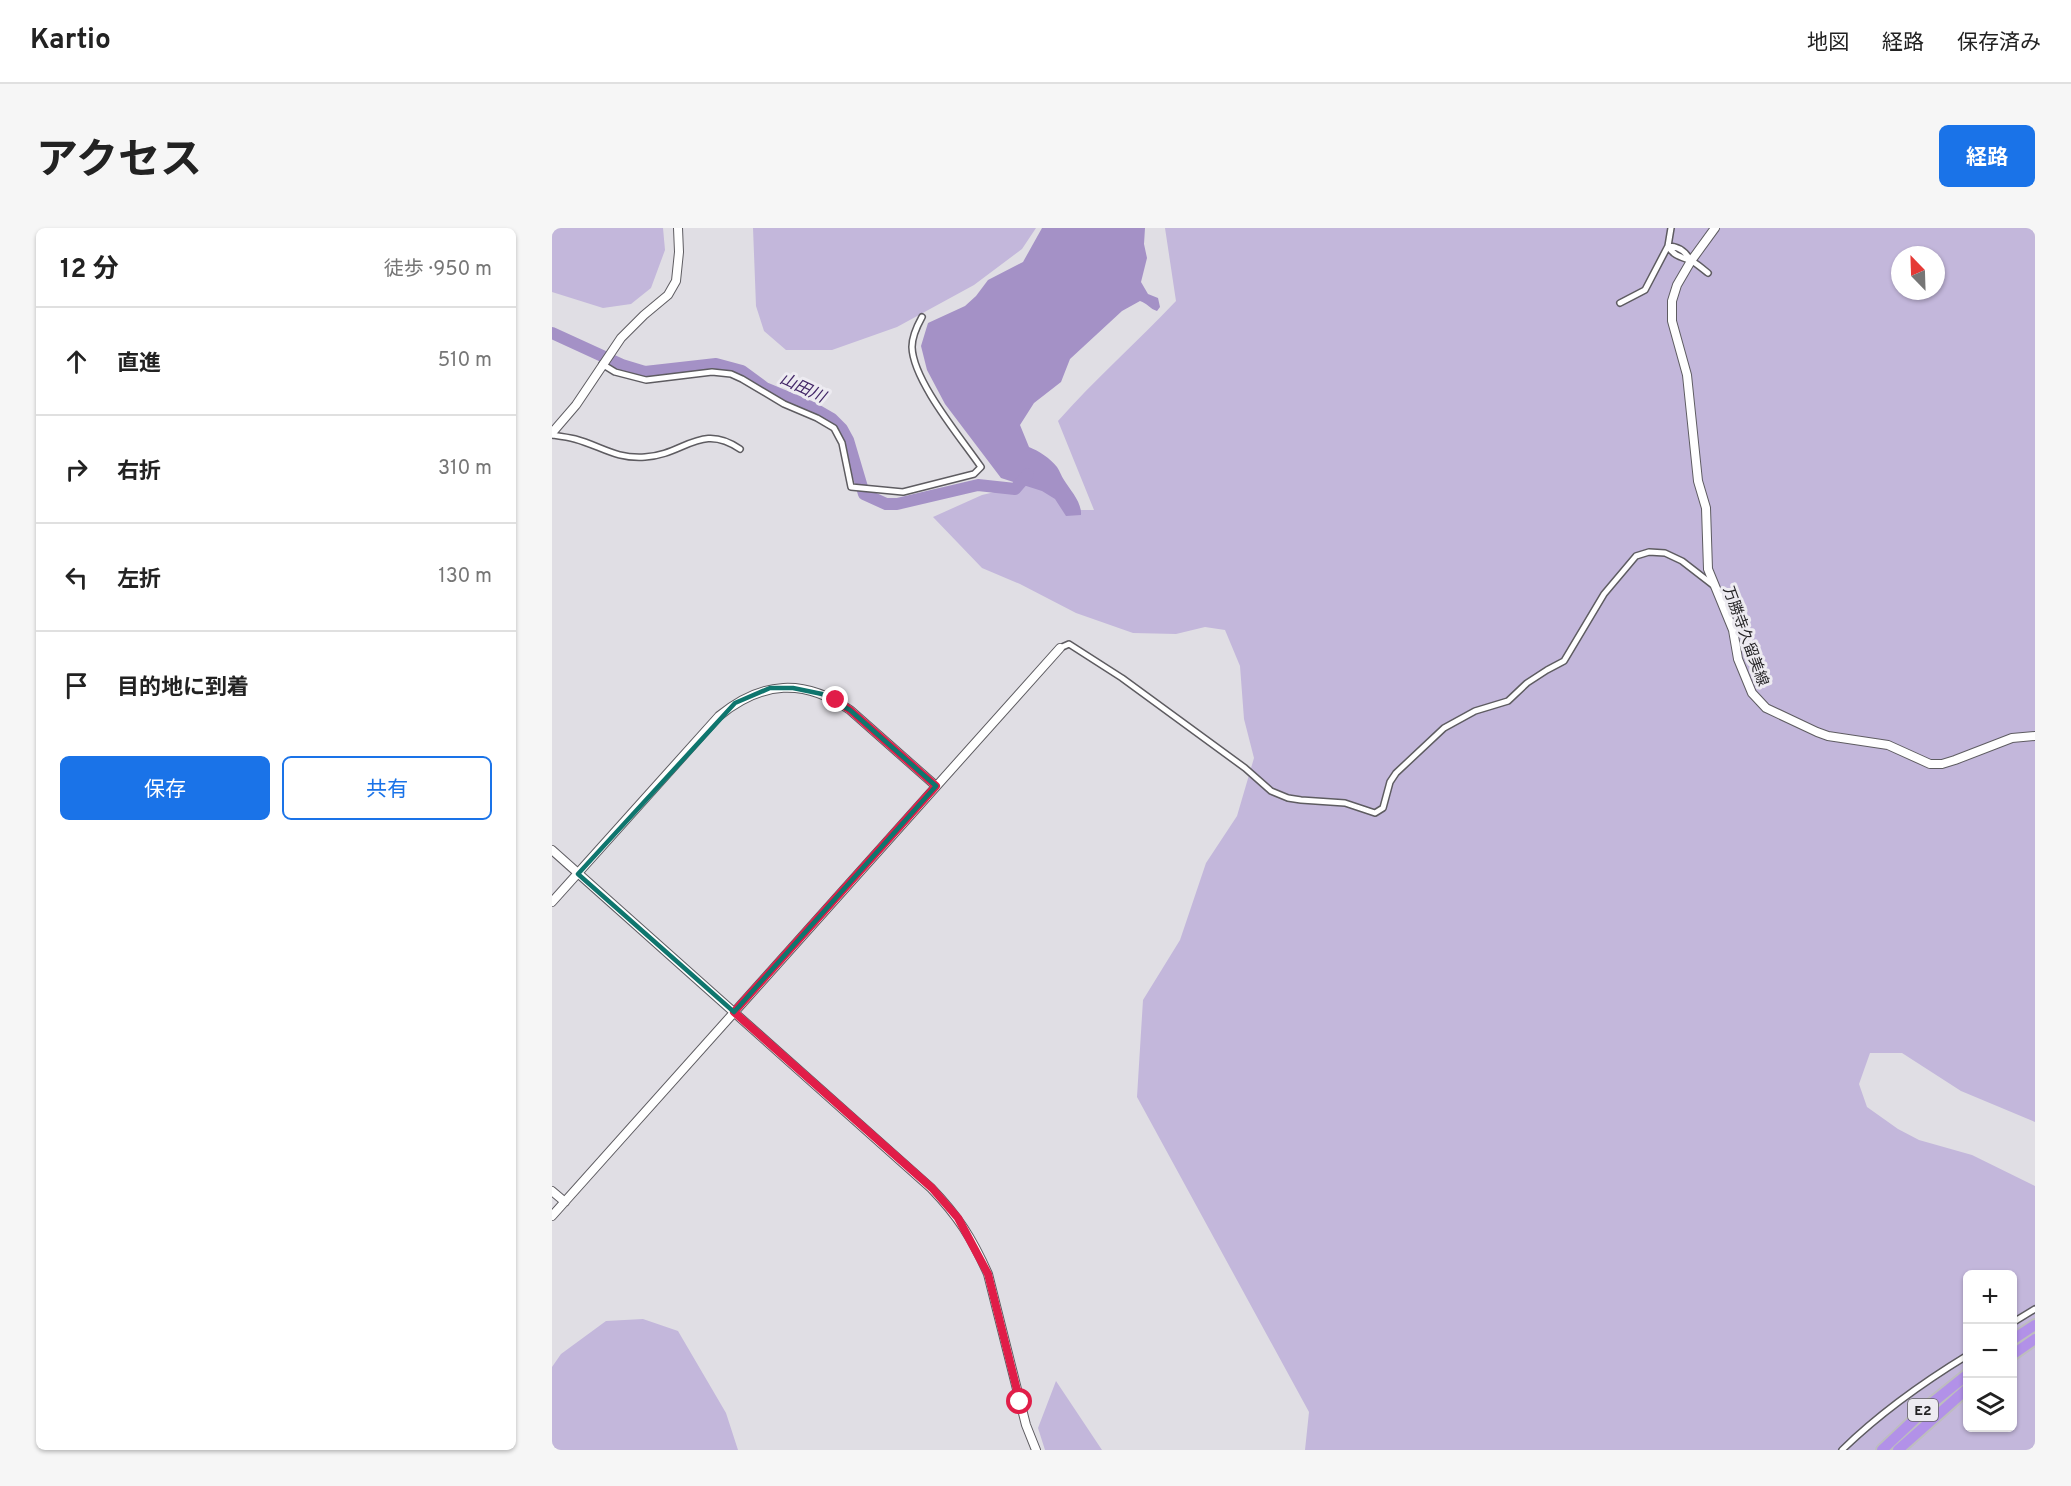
<!DOCTYPE html>
<html lang="ja">
<meta charset="utf-8">
<style>
:root{--surface:#fff;--page:#f6f6f6;--text:#222;--muted:#767676;--line:#e0e0e0;--accent:#1a73e8}
body{margin:0;font-family:Overpass,"Noto Sans JP",sans-serif;background:var(--page);color:var(--text)}
.controls{position:absolute;right:18px;bottom:18px;display:grid;overflow:hidden;border-radius:9px;box-shadow:0 2px 4px #0004}
.controls button{width:54px;height:54px;display:grid;place-items:center;padding:0;border:0;border-bottom:2px solid var(--line);background:var(--surface);color:var(--text);font:30px sans-serif}
.compass{position:absolute;left:1339px;top:18px;width:54px;height:54px;border-radius:50%;background:var(--surface);box-shadow:0 2px 4px #0004;rotate:337deg}
.stop{position:absolute;width:18px;height:18px;margin:-14px;border:4px solid #e11d48;border-radius:50%;background:#fff}
.stop.end{background:#e11d48;border-color:#fff;box-shadow:0 2px 6px #0008}
.list{margin:0;padding:0;list-style:none}
h2{display:flex;justify-content:space-between;align-items:center;height:78px;margin:0;padding:0 24px;font-size:26px}
h2 small{font-size:20px;font-weight:400;color:var(--muted)}
.list li{display:grid;grid-template-columns:39px 1fr auto;gap:18px;align-items:center;box-sizing:border-box;height:108px;padding:0 24px;border-top:2px solid var(--line)}
.list b{display:block;font-size:22px;white-space:nowrap}
.list em{font-size:20px;font-style:normal;color:var(--muted)}
.actions{display:flex;gap:12px;padding:18px 24px}
.actions a{flex:1;padding:14px 0;border:2px solid var(--accent);border-radius:9px;text-align:center;font-size:21px;color:var(--accent)}
.actions .main{background:var(--accent);color:#fff}
.icon{flex:none;width:33px;height:33px;fill:none;stroke:currentColor;stroke-width:2;stroke-linecap:round;stroke-linejoin:round}
.map{position:relative;flex:none;width:1483px;height:1222px;overflow:hidden;border-radius:9px}
header{display:flex;align-items:center;gap:36px;box-sizing:border-box;height:84px;padding:0 30px;background:var(--surface);border-bottom:2px solid var(--line)}
header strong{font-size:28px}
nav{display:flex;gap:33px;margin-inline-start:auto;font-size:21px}
.intro{display:flex;align-items:center;justify-content:space-between;box-sizing:border-box;height:144px;padding:0 36px}
h1{margin:0;font-size:42px}
.button{padding:15px 27px;border-radius:9px;background:var(--accent);color:#fff;font-size:21px;font-weight:700}
main{display:flex;gap:36px;padding:0 36px}
aside{flex:1;background:var(--surface);border-radius:9px;box-shadow:0 2px 4px #0004}
.map>svg:first-child{display:block}
</style>
<header>
<strong>Kartio</strong>
<nav><a>地図</a><a>経路</a><a>保存済み</a></nav>
</header>
<div class="intro"><h1>アクセス</h1><a class="button">経路</a></div>
<main>
<aside>
<h2>12 分<small>徒歩 · 950 m</small></h2>
<ul class="list">
<li><svg class="icon" aria-label="ahead" viewBox="0 0 24 24"><path d="M12 20V5M6 11l6-6 6 6"/></svg><div><b>直進</b></div><em>510 m</em></li>
<li><svg class="icon" aria-label="right" viewBox="0 0 24 24"><path d="M7 20v-9h11M14 6l5 5-5 5"/></svg><div><b>右折</b></div><em>310 m</em></li>
<li><svg class="icon" aria-label="left" viewBox="0 0 24 24"><path d="M17 20v-9H6M10 6l-5 5 5 5"/></svg><div><b>左折</b></div><em>130 m</em></li>
<li><svg class="icon" aria-label="arrive" viewBox="0 0 24 24"><path d="M6 21V4h12l-3 4 3 4H6"/></svg><div><b>目的地に到着</b></div></li>
</ul>
<div class="actions"><a class="main">保存</a><a>共有</a></div>
</aside>
<div class="map">
<svg width="1483" height="1222" viewBox="0 0 1483 1222">
<rect width="100%" height="100%" fill="#e0dee4"/>
<path fill="#c3b7db" fill-rule="evenodd" d="M0,0H111L113,22L99,60L79,76L51,80L0,64Z
M201,0H484L470,21L422,57L345,99L280,122H234L212,103L204,78Z
M613,0H1483V894L1409,863L1350,825H1318L1307,856L1315,879L1346,901L1367,912L1420,927L1483,958V1222H753L757,1184L585,869L591,772L628,712L654,635L685,588L702,530L692,491L688,438L673,402L653,399L624,406L581,405L524,385L468,356L430,340L381,289L430,267L476,256L498,257L527,282H542L506,193C543,151 585,114 624,73ZM1348,27H1384V63H1348ZM1416,1046H1460V1200H1416Z
M91,1091L126,1103L174,1185L186,1222H0V1139L9,1126L54,1093Z
M504,1153L550,1222H493L486,1200Z"/>
<path fill="#a491c6" d="M490,0H593L592,16L595,30L589,54L596,66L606,70L608,79L605,83C598,81 595,75 588,73L570,83L518,131L509,154L482,175L468,197L477,219C487,223 498,230 505,239C508,243 509,248 512,252C518,262 530,274 529,287L514,288L503,271L490,263L449,250L393,176L375,142L369,118L376,95L413,78L424,68L436,52L471,34Z"/>
<g fill="none" stroke-linecap="round" stroke-linejoin="round">
<path stroke="#a491c6" stroke-width="12" d="M0,105L70,137L93,144L164,136L190,143L213,160L261,180L280,191L290,201L296,212L312,266L334,276H345L426,257L463,261L476,246"/>
<defs>
<path id="street" d="M1116,18C1122,29 1130,29 1140,33C1145,36 1151,41 1156,45
M1116,18C1127,18 1134,24 1139,33
M1068,75L1093,62L1116,18L1119,0
M50,136L63,144L94,152L160,144L179,146L190,151L232,176L265,190L282,200L290,215L299,259L351,264L422,246L429,239C409,210 361,153 360,119C360,108 365,98 370,89
M0,207C7,208 15,209 23,211C49,218 63,231 93,229C132,227 149,194 188,221
M508,420L517,416L570,450L693,540L719,563L736,570L749,572L793,575L823,585L831,580L838,554L844,545L892,500L923,483L956,473L975,455L995,442L1012,433L1052,366L1084,328L1097,324L1113,325L1130,333L1161,357
M1460,1095L1483,1081
M1290,1222C1328,1185 1370,1155 1416,1127"/>
<path id="secondary" d="M1163,0L1139,33L1125,57L1120,73V93L1135,147L1146,253L1154,280L1156,341L1181,402L1186,431L1200,465L1214,480L1265,504L1276,508L1336,517L1378,536H1390L1403,532L1460,510L1483,508
M0,205L24,177L69,110L92,87L116,67L124,53L127,24L126,0
M0,622L379,960C406,988 420,1010 436,1046L474,1197L484,1222
M0,674L167,488C210,453 252,450 298,482L384,558
M0,963L13,974
M0,988L508,420"/>
<path id="highway" d="M1460,1112L1483,1097
M1460,1127L1483,1111
M1330,1222L1380,1175L1416,1146
M1346,1222L1416,1160"/>
</defs>
<use href="#street" stroke="#5e5c61" stroke-width="8"/>
<use href="#secondary" stroke="#5e5c61" stroke-width="10"/>
<use href="#highway" stroke="#bdbdbe" stroke-width="14"/>
<use href="#street" stroke="#fff" stroke-width="5"/>
<use href="#secondary" stroke="#fff" stroke-width="8"/>
<use href="#highway" stroke="#b291e8" stroke-width="10"/>
</g>
<g fill="none" stroke-linecap="round" stroke-linejoin="round">
<path stroke="#e11d48" stroke-width="8" d="M284,472L298,482L384,558L182,784L380,960L406,990L436,1046L468,1174"/>
</g>
<path fill="none" stroke="#0f766e" stroke-width="4.5" stroke-linejoin="round" d="M218,460H241L270,466L298,482L384,558L182,784L26,646L183,475Z"/>
<g text-anchor="middle" stroke-width="6" stroke-linejoin="round" paint-order="stroke">
<rect fill="#edebf1" stroke="#605f62" stroke-width="1.5" x="1356" y="1171" width="30" height="22" rx="4.5"/>
<g font-size="14" font-weight="bold" fill="#242325">
<text x="1371" y="1187">E2</text>
</g>
<g font-size="15" fill="#242325" stroke="#edebf1">
<text transform="translate(1194 408) rotate(70)" y="5">万勝寺久留美線</text>
</g>
<g font-size="16" font-style="italic" fill="#422667" stroke="#edebf1">
<text transform="translate(251 159) rotate(25)" y="6">山田川</text>
</g>
</g>
</svg>
<div class="controls">
<button>+</button>
<button>−</button>
<button><svg class="icon" aria-label="layers" viewBox="0 0 24 24"><path d="M12 4l9 5-9 5-9-5zM3 14l9 5 9-5"/></svg></button>
</div>
<svg class="compass" viewBox="-18 -18 36 36"><path d="M0-13l5 13h-10z" fill="#e53935"/><path d="M0 13l5-13h-10z" fill="#767676"/></svg>
<div class="stop" style="left:468px;top:1174px"></div>
<div class="stop end" style="left:284px;top:472px"></div>
</div>
</main>
